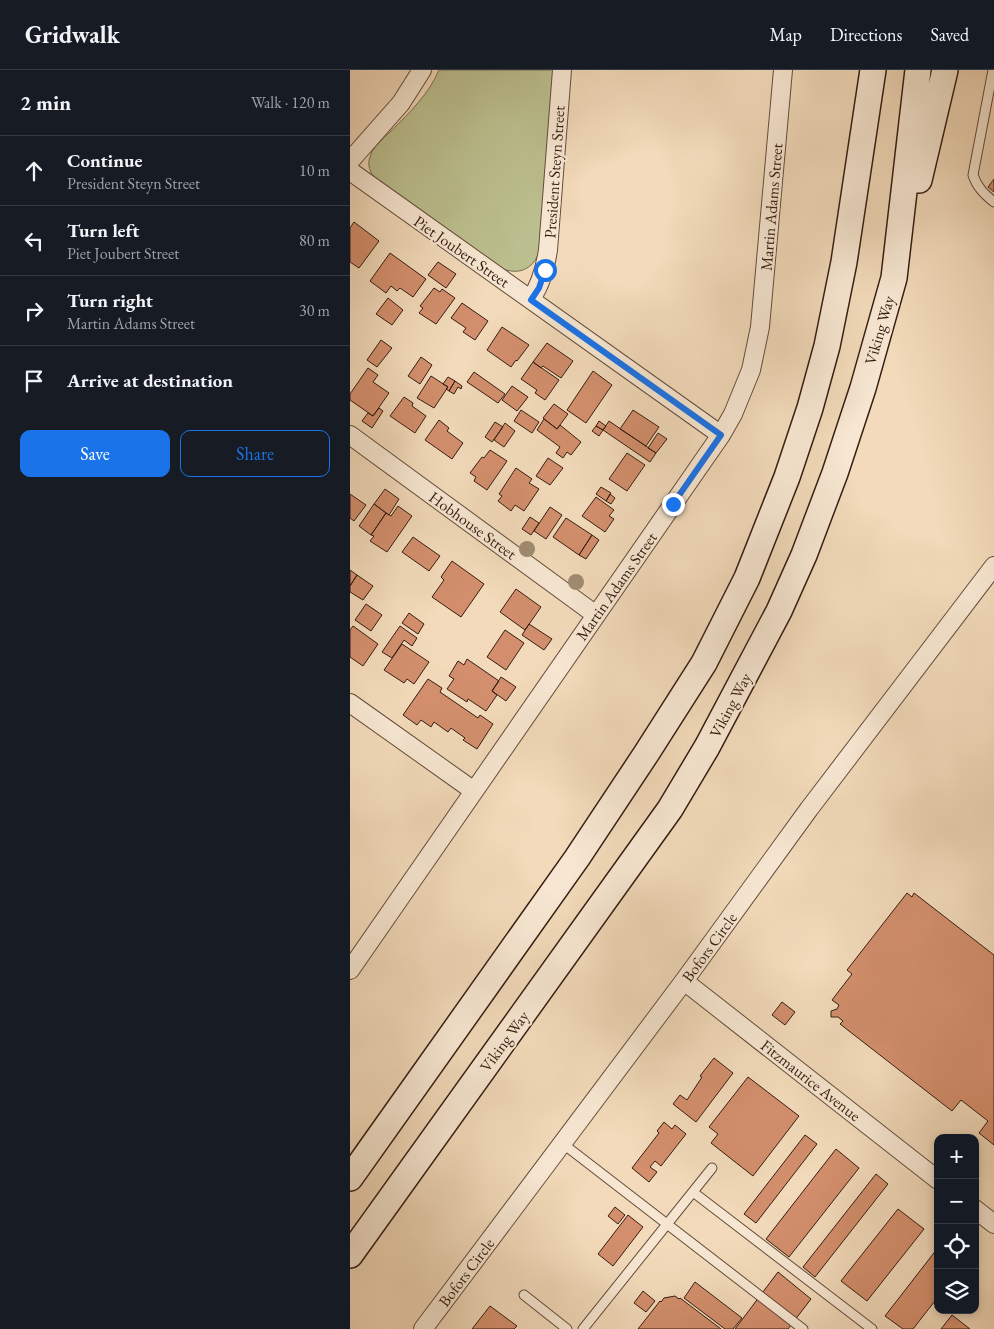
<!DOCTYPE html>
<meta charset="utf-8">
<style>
:root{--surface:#171b24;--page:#242831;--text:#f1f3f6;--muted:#9ea1a6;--line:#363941;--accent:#1a73e8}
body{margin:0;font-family:"EB Garamond",serif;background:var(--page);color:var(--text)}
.controls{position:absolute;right:15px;bottom:15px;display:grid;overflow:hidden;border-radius:10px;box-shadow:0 2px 8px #0003}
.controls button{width:45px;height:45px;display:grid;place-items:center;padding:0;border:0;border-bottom:1px solid var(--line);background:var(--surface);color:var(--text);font:25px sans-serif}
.stop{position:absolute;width:15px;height:15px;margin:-11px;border:4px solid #1a73e8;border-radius:50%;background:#fff}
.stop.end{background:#1a73e8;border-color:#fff;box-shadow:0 1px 5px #0008}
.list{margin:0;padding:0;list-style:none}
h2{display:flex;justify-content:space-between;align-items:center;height:65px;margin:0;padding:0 20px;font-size:21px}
h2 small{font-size:16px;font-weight:400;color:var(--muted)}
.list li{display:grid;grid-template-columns:32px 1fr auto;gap:15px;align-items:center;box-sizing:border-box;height:70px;padding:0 20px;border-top:1px solid var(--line)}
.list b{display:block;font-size:19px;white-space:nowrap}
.list p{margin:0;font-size:16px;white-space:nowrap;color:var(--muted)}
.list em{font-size:16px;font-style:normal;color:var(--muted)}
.actions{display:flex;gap:10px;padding:15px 20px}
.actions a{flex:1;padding:11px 0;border:1px solid var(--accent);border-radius:10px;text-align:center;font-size:18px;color:var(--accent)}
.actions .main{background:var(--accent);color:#fff}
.icon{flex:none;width:28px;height:28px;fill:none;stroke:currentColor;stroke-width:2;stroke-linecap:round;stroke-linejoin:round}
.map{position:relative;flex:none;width:644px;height:1259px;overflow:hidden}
header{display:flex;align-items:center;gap:30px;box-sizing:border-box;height:70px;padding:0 25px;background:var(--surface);border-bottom:1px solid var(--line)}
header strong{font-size:24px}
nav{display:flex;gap:28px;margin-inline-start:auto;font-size:18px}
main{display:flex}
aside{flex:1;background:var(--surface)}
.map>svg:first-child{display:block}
</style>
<header>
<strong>Gridwalk</strong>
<nav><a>Map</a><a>Directions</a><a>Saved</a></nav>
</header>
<main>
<aside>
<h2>2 min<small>Walk · 120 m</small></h2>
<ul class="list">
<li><svg class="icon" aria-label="ahead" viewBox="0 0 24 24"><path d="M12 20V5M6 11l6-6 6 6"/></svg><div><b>Continue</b><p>President Steyn Street</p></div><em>10 m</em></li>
<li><svg class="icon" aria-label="left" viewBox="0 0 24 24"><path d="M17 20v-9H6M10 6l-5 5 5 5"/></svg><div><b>Turn left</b><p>Piet Joubert Street</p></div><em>80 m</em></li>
<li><svg class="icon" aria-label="right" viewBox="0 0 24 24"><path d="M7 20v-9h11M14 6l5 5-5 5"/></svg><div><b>Turn right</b><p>Martin Adams Street</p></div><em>30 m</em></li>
<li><svg class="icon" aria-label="arrive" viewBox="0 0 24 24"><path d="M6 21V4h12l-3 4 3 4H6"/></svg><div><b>Arrive at destination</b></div></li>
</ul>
<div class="actions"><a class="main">Save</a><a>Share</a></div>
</aside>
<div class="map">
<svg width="644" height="1259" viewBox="0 0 644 1259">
<rect width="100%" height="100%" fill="#f2daba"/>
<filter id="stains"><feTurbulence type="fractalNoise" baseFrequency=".004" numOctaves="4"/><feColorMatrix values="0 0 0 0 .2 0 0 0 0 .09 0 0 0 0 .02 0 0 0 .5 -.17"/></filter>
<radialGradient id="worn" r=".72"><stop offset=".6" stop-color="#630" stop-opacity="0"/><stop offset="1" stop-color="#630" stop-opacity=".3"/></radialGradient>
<path fill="#bcbf8f" stroke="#796e50" d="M89,0H205L189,183C182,199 170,205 153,199L25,109C20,102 17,95 20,87C23,76 34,68 42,60C60,42 79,24 89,0Z"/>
<path fill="#d38f6d" stroke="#361c11" d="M644,109V122L638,117Z
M4,152L29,171L9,198L0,192V158Z
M40,183L76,209L63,227L50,218L47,221L41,216L36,223L20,211Z
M88,192L106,204L96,218L78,205Z
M84,218L90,222L92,219L105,228L86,254L69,243L73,238L70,236Z
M38,228L53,240L42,255L26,244Z
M112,233L138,251L125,270L113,262L116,258L101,248Z
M152,257L179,275L167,291L166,290L161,297L137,280Z
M31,270L42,278L27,297L17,290Z
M197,273L223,291L211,308L193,296L191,298L183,292Z
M71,287L82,295L70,314L58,306Z
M183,292L209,310L195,330L185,323L187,320L171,309Z
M18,298L28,305L23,312L39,323L23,346L0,330V324Z
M243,301L262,315L236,353L217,340Z
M124,302L155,324L148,333L117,312Z
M81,306L98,317L84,338L67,328Z
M98,307L105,311L99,321L96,319L98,317L93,314Z
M105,311L112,316L111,319L108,317L104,324L99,321Z
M162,316L178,327L167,341L152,330Z
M54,327L63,333L62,336L76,346L65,363L40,346Z
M204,334L218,344L207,359L193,348Z
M29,338L33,341L22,358L12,351L18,343L23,346Z
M171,340L189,352L182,363L164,351Z
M283,340L309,357L296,376L270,359Z
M194,349L207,359L210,355L231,372L221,385L217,382L213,388L206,383L210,377L187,360Z
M89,350L99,358L97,361L113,373L102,389L75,370Z
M249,351L256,356L253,360L246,356Z
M259,351L306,383L300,392L253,360Z
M145,352L153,357L142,372L135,367Z
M155,353L165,361L154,377L144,370Z
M246,356L253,360L249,366L242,361Z
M308,363L317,369L306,383L298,378Z
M140,380L157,391L137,420L124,411L126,407L120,403L132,387L134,388Z
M277,383L295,395L277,421L259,409Z
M198,388L213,398L200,415L186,406Z
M166,398L182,409L179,413L189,419L174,441L165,435L161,441L148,431L152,426L149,424Z
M251,417L261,423L256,431L246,424Z
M35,419L49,429L39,445L24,434Z
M0,424L16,435L4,451L0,448Z
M260,424L265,428L261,434L256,431Z
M246,427L264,440L259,446L264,449L255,462L232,446Z
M24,434L36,443L21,465L9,456Z
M48,436L62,446L37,482L20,471L24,466L21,465L36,443L41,446Z
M200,437L212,445L196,469L184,461Z
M180,447L189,453L181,465L172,459Z
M216,448L242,465L229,485L203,467Z
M242,465L249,470L236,489L229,485Z
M63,467L90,486L79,501L52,482Z
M102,491L134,514L111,547L82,527L94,510L91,507Z
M0,500L7,505L0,516Z
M7,505L23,516L13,530L0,522V516Z
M166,519L191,537L175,560L150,542Z
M16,534L32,545L21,561L5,550Z
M59,543L74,554L68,564L52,553Z
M179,554L202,569L194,580L172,565Z
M3,556L28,574L13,596L0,587V560Z
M50,556L67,568L62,576L54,570L42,588L32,582Z
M155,560L174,573L156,600L137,587Z
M52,574L79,592L64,614L57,609L54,613L34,600Z
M117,589L149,611L142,621L147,625L136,641L118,629L117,632L97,619L104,609L99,606L108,591L114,595Z
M151,607L166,617L156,631L142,621Z
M78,609L92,618L90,622L128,648L130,645L143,654L127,679L113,670L115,668L101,658L98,662L84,652L81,657L71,650L67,655L53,645Z
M557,823L562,827L564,823L644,885V1075L629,1063L638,1051L611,1030L602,1041L490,954L493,951L488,947H481V941L487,939L489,935L482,930L502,904L497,900Z
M432,932L445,942L435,955L422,945Z
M364,988L383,1003L346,1052L323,1034L330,1025L337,1030L352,1007L350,1006Z
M398,1007L449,1046L403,1106L361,1073L368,1064L359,1057Z
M314,1052L322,1059L325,1055L336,1064L311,1096L305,1091L300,1097L307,1102L299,1112L282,1098L309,1063L307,1061Z
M455,1065L467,1074L406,1153L394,1144Z
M486,1079L509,1098L439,1187L416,1169Z
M526,1104L538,1114L465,1207L453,1197Z
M265,1137L275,1145L268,1154L258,1146Z
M548,1139L574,1159L517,1231L491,1211Z
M278,1145L293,1157L263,1196L248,1184Z
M587,1179L588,1227L563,1259H553L535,1246Z
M428,1202L461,1229L438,1259H385Z
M345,1212L392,1248L383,1259H375L334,1228Z
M293,1221L305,1231L296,1242L284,1233Z
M325,1226L329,1229L330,1228L371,1259H288L310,1231L311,1232L314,1228Z
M140,1236L167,1256L164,1259H122Z
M602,1245L620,1259H591Z"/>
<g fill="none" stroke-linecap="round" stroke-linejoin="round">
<defs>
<path id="lane" d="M643,0L623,105C627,117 634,124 644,132
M212,1073L453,1259
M343,1122L522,1259
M174,1225L217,1259
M233,1259L362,1098"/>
<path id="street" d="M0,91L51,33L72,0
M0,101L371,365
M181,229C191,214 195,199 198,180L212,0
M0,365L246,545
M0,633L124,721
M0,900L371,365L383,344L401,300L410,257L433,0
M334,911L588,1110
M625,1139L644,1154
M73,1259L334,911L459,739L644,496"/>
<path id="secondary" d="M569,110L595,0
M0,1108L227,788L296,684L354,593L397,508L437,407L460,338L477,276L494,192L523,0
M0,1185L320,739L357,677L429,541L454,485L485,403L513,318L544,208L568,0"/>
</defs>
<use href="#lane" stroke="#654c3b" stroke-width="11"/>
<use href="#street" stroke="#654c3b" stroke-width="20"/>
<use href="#secondary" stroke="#361c11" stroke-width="28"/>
<use href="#lane" stroke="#f7e7d2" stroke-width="9"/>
<use href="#street" stroke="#f7e7d2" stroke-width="18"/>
<use href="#secondary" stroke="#f7e7d2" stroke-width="25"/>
</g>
<g fill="#a18c72">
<circle cx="177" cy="479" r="8"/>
<circle cx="226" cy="512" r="8"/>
</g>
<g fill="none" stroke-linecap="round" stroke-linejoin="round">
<path stroke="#1a73e8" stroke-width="6" d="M195,200L189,218L181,230L371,365L323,434"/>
</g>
<g text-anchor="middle" stroke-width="4.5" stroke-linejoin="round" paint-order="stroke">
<g font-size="16" fill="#361c11" stroke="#f7e7d2">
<text transform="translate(204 102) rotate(-86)" y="6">President Steyn Street</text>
<text transform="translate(421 137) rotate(-85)" y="6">Martin Adams Street</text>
<text transform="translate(112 181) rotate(35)" y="6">Piet Joubert Street</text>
<text transform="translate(529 260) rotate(-74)" y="6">Viking Way</text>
<text transform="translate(123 455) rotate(36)" y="6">Hobhouse Street</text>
<text transform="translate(266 516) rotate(-55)" y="6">Martin Adams Street</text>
<text transform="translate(380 635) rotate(-62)" y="6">Viking Way</text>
<text transform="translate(359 877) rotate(-54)" y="6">Bofors Circle</text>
<text transform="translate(154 971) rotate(-54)" y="6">Viking Way</text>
<text transform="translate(461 1010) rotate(38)" y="6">Fitzmaurice Avenue</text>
<text transform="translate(116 1202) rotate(-53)" y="6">Bofors Circle</text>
</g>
</g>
<rect width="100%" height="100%" filter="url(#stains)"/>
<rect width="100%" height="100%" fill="url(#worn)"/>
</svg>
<div class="controls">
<button>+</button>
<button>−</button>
<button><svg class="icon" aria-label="locate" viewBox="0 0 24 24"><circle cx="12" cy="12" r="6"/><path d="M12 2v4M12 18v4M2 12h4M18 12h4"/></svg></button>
<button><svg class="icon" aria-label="layers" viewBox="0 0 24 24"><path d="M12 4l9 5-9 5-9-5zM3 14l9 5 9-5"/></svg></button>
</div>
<div class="stop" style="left:195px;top:200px"></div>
<div class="stop end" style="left:323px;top:434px"></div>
</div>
</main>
